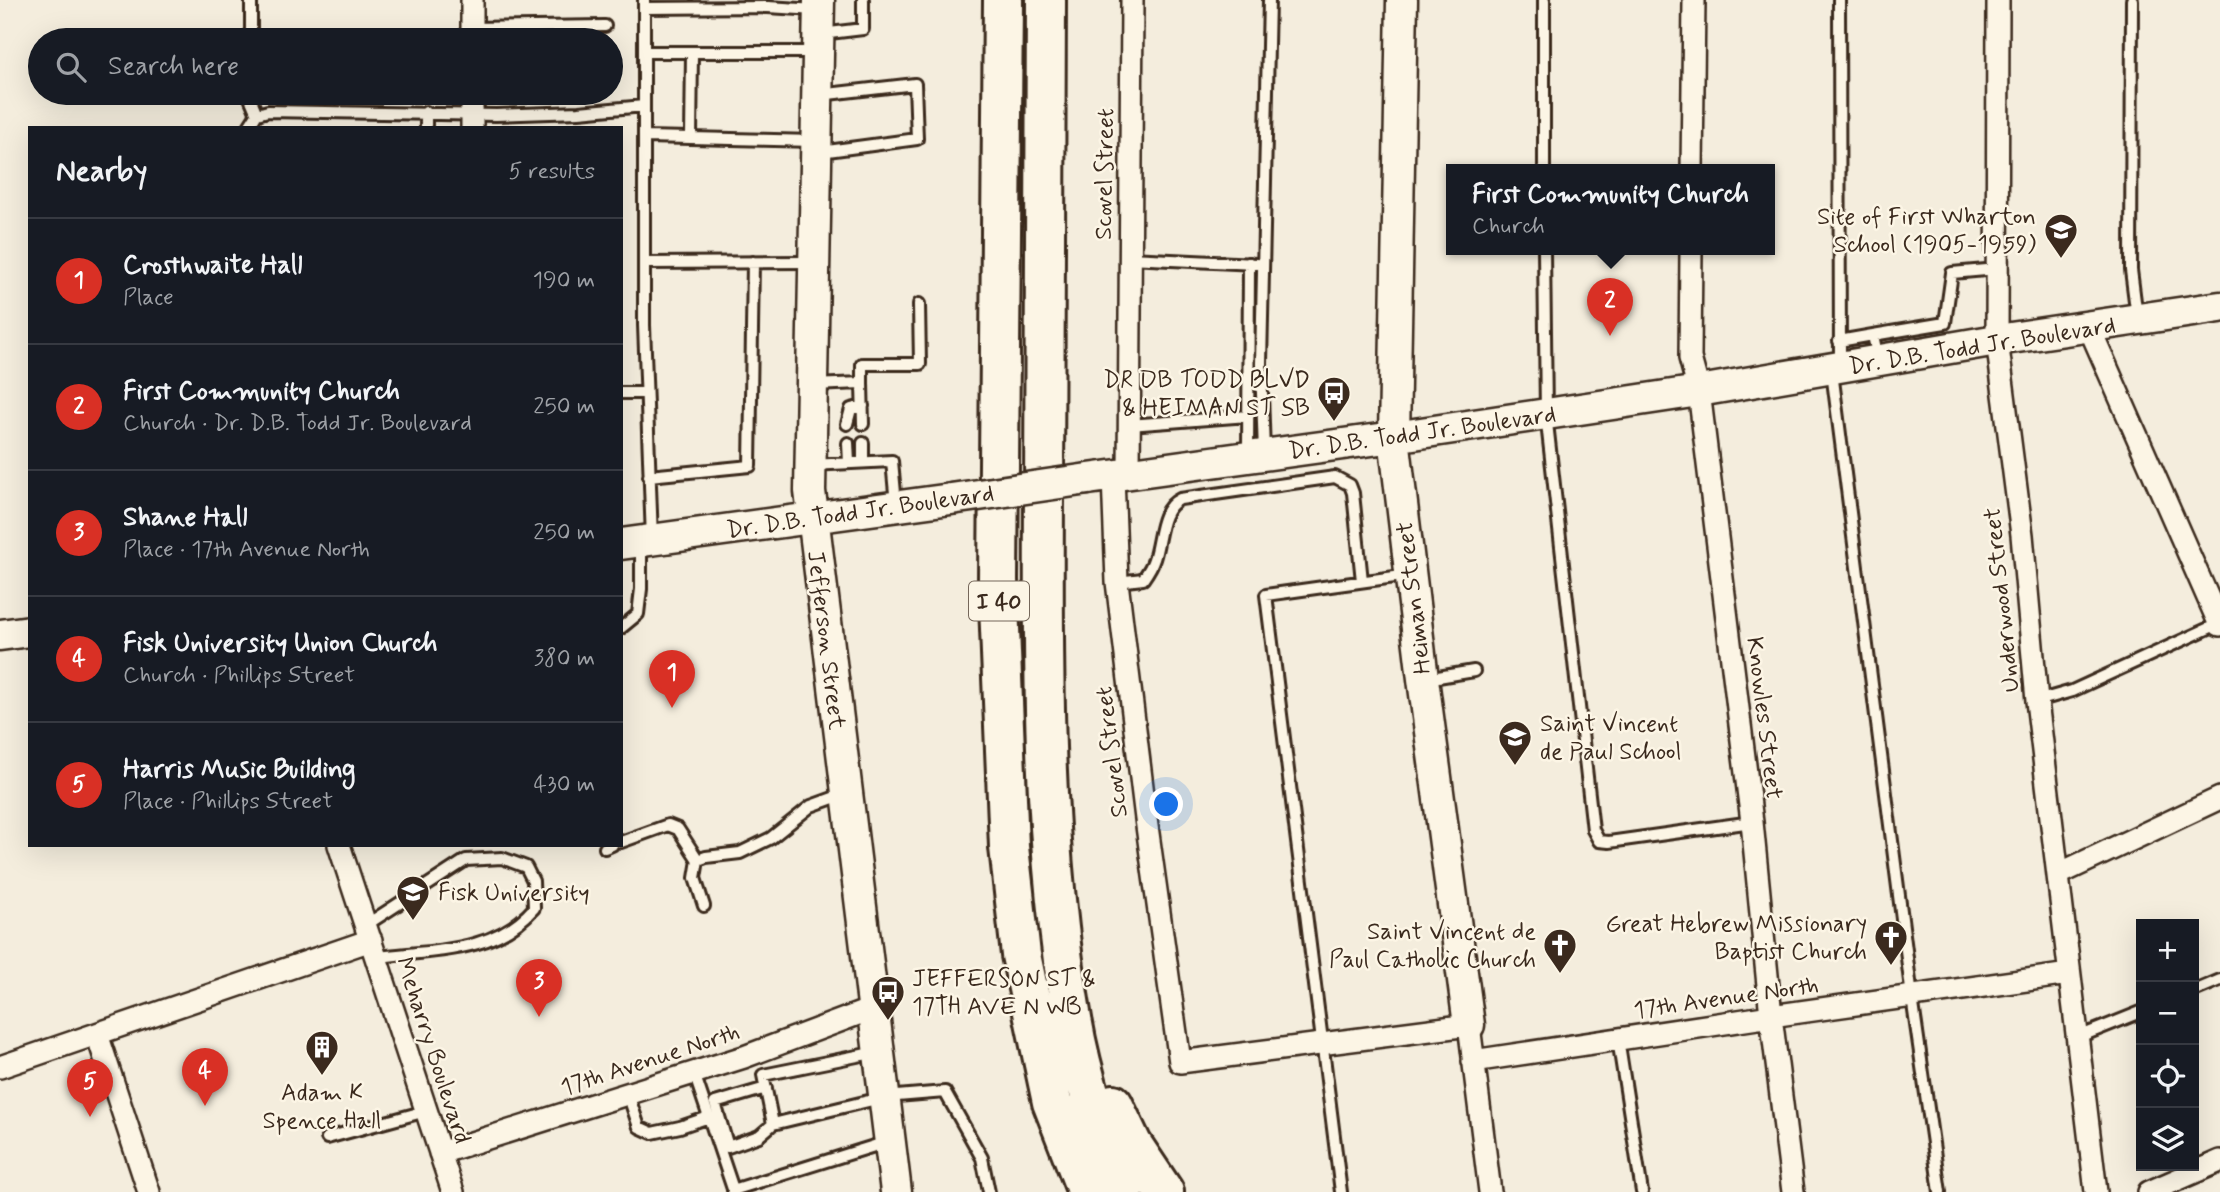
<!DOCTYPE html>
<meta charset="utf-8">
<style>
:root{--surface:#171b24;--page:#242831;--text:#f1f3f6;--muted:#9ea1a6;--line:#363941;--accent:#d93025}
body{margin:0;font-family:Mynerve,sans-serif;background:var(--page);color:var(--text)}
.controls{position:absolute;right:21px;bottom:21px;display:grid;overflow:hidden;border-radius:0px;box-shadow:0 7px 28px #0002}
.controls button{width:63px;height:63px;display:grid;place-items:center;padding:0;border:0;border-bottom:2px solid var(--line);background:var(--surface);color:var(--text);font:35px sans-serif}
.you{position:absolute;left:1167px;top:805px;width:24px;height:24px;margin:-18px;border:5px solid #fff;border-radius:50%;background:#1a73e8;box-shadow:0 0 0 10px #1a73e833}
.badge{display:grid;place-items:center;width:46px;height:46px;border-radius:50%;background:var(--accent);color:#fff;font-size:23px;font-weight:700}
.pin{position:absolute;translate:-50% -58px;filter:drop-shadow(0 2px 4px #0008)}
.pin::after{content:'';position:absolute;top:37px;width:24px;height:21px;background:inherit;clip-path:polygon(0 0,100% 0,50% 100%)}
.popup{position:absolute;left:1446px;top:164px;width:329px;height:91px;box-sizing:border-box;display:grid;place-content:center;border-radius:0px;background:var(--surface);filter:drop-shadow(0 2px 5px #0005);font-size:23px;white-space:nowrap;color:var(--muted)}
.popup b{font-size:26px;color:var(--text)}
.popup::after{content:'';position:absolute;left:50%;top:100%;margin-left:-14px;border:14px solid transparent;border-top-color:var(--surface)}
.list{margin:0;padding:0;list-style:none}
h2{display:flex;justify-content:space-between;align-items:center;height:91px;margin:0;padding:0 28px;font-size:30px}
h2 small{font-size:23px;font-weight:400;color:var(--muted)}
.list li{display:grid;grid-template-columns:46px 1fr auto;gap:21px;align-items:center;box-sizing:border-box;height:126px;padding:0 28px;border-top:2px solid var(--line)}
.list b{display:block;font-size:26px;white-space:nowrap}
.list p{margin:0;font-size:23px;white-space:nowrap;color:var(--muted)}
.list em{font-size:23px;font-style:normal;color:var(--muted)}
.icon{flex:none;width:38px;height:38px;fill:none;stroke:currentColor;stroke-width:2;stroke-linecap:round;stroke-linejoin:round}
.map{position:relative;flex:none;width:2220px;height:1192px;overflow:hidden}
.search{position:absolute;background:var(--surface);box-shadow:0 7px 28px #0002;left:28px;top:28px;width:595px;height:77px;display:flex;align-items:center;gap:18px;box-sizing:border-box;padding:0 24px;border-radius:38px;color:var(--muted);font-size:26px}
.panel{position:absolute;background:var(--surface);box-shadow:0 7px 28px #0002;left:28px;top:126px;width:595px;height:721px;border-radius:0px}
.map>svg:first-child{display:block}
</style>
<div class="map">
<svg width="2220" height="1192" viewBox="0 0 2220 1192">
<rect width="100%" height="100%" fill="#f4eddd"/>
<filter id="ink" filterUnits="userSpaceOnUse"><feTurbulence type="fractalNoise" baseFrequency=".0143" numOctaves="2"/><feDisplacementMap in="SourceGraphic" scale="14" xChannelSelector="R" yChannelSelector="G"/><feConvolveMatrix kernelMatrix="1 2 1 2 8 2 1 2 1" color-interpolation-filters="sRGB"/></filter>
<g filter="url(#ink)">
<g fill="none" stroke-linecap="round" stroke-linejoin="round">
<defs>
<path id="lane" d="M644,0V325L652,539
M1839,0L1840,365
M2132,0L2131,270L2137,317
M644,8L768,7L816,10
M472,28L605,26
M821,34L863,29V0
M251,40V0
M644,52H815
M248,93L257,114
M819,95L915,84L917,139L820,152
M426,112V128
M248,128L257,114L268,111L496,115L579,112L644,106
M644,137L691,138L692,53
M691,138L814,141
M1544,170V0
M1544,250L1546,414L1593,830L1599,841L1609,842L1752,822
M1129,258L1256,264
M644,263L813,262
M1839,341L1873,335
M1878,359L1873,335L1945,323L1952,273L1997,269
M1832,372L1912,997L1940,1192
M862,383V364H920L919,304
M812,385L862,383L863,424
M621,393H645
M847,424L851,409L863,406
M1129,425L1248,416
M848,443L849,463
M863,443V462
M1264,453L1261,363L1269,0
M1248,455L1249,263
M811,465L892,461L896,504
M649,476L750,466L753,262
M1117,582L1143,579C1148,572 1152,566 1154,559C1161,539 1159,509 1180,499L1335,477L1350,485L1353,493L1362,581
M621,628L638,614L641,589V544
M1426,679L1474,671
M2037,701L2072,691L2220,623
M621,842L668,825L678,829L698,860
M605,848L612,845
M704,906L695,878L698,860L706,857L740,853L771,838L811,806L844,794
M366,925L466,860L502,858L526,867L533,881L534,908C494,954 433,950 377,957
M2194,991L2220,980
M2076,1038L2141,1012
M1618,1039L1642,1192
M877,1052L763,1075L773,1124L885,1097L945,1092L982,1158L989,1192
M694,1073L734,1192
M766,1088L715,1103L728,1147L759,1136L773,1124
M628,1094L639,1127L652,1133L680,1127L709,1117
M327,1138L426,1111
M733,1190L887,1142
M1341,1192L1266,595L1409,575"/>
<path id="street" d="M472,0V40
M1998,0L1997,340L2022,535L2037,701L2096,1192
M472,93V128
M1692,170L1694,0
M1691,250L1690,358L1699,391L1752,822L1771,1016L1793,1192
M2089,327L2220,625
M1129,474L1132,0
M1113,476L1117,582L1146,819L1180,1062L1469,1025L1490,1192
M339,845L453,1192
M2059,874L2220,798
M97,1034L149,1192
M1473,1061L1771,1016L2069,974
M0,1067L371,940
M440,1153L744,1057L874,1008
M2149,1192L2220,1161"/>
<path id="secondary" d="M819,0L810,491L896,1192
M1402,0L1394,437L1423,679L1469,1025
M1088,479L1394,437L1699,391L1997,340L2220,307
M621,544L951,499
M0,635L30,631"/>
<path id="highway" d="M1003,0L998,580L1009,847L1021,955L1052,1102L1087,1192
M1046,0C1046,165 1045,330 1044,495C1043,670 1042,846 1072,1019C1082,1078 1102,1136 1123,1192
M1113,1104L1132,1144L1164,1192"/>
</defs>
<use href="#lane" stroke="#3b2a1e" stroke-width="16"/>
<use href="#street" stroke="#3b2a1e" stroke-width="26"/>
<use href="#secondary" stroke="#3b2a1e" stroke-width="35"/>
<use href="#highway" stroke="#3b2a1e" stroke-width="44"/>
<use href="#lane" stroke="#fcf5e5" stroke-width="10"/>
<use href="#street" stroke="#fcf5e5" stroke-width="21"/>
<use href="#secondary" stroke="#fcf5e5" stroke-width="30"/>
<use href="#highway" stroke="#fcf5e5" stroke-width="38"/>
<defs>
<path id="secondary-bridge" d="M951,499L1088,479"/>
</defs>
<use href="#secondary-bridge" stroke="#3b2a1e" stroke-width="35" stroke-linecap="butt"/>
<use href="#secondary-bridge" stroke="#fcf5e5" stroke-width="30"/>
</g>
</g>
<defs>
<symbol id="school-pin" viewBox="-11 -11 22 30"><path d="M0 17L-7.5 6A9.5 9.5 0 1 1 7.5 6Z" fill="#3b2a1e" stroke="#fcf5e5"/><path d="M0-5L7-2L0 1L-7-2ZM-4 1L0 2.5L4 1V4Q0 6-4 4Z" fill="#fff"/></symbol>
<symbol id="bus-pin" viewBox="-11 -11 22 30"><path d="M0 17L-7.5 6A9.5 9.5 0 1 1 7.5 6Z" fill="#3b2a1e" stroke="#fcf5e5"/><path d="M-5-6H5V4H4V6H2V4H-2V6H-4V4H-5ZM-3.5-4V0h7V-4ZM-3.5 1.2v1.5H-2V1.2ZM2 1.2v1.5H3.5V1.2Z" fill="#fff"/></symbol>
<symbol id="university-pin" viewBox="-11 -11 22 30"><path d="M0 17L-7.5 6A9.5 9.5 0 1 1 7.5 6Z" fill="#3b2a1e" stroke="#fcf5e5"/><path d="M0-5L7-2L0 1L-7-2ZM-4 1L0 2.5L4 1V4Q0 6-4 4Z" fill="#fff"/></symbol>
<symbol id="church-pin" viewBox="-11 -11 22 30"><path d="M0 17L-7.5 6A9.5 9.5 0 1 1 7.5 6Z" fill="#3b2a1e" stroke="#fcf5e5"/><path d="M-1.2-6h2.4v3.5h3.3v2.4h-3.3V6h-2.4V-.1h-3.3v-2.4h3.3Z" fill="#fff"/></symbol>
<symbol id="building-pin" viewBox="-11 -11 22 30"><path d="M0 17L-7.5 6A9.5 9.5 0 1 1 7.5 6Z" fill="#3b2a1e" stroke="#fcf5e5"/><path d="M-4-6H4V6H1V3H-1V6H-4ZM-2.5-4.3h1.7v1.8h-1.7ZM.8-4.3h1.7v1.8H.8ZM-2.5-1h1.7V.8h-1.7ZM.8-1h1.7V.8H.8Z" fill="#fff"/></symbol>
</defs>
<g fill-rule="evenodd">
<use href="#school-pin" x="2042" y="211" width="38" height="52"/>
<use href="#bus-pin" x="1315" y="374" width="38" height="52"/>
<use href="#school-pin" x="1496" y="718" width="38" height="52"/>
<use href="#university-pin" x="394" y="873" width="38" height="52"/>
<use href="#church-pin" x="1872" y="918" width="38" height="52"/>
<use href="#church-pin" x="1541" y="926" width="38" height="52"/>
<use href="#bus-pin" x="869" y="973" width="38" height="52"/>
<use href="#building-pin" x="303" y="1028" width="38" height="52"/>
</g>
<g text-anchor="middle" stroke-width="5" stroke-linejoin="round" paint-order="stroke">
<rect fill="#fcf5e5" stroke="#75675a" stroke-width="2" x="969" y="581.5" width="60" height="39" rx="5"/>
<g font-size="23" font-weight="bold" fill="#3b2a1e">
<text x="999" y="609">I 40</text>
</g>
<g font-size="24" fill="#3b2a1e" stroke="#fcf5e5">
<text transform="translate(1104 174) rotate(-89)" y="8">Scovel Street</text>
<text transform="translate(1982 345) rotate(-9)" y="8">Dr. D.B. Todd Jr. Boulevard</text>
<text transform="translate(1422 432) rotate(-8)" y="8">Dr. D.B. Todd Jr. Boulevard</text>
<text transform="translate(860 511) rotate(-8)" y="8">Dr. D.B. Todd Jr. Boulevard</text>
<text transform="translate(1413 598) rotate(-97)" y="8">Heiman Street</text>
<text transform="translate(2001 600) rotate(-96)" y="8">Underwood Street</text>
<text transform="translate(827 640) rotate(83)" y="8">Jefferson Street</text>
<text transform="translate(1765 718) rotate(83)" y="8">Knowles Street</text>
<text transform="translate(1111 752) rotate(-97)" y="8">Scovel Street</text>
<text transform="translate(1726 997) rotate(-8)" y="8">17th Avenue North</text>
<text transform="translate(434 1050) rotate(72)" y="8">Meharry Boulevard</text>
<text transform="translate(650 1059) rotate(-18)" y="8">17th Avenue North</text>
</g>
<g font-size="24" fill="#3b2a1e" stroke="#fcf5e5" text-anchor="end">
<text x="2036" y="224">Site of First Wharton<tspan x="2036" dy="28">School (1905-1959)</tspan></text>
<text x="1310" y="387">DR DB TODD BLVD<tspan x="1310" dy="28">&amp; HEIMAN ST SB</tspan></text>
<text x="1540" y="731" text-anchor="start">Saint Vincent<tspan x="1540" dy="28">de Paul School</tspan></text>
<text x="438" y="900" text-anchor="start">Fisk University</text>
<text x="1867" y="931">Great Hebrew Missionary<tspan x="1867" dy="28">Baptist Church</tspan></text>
<text x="1536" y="939">Saint Vincent de<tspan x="1536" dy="28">Paul Catholic Church</tspan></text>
<text x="912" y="986" text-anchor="start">JEFFERSON ST &amp;<tspan x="912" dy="28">17TH AVE N WB</tspan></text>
<text x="322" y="1100" text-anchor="middle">Adam K<tspan x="322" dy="28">Spence Hall</tspan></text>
</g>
</g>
</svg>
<div class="controls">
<button>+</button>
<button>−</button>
<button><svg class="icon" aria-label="locate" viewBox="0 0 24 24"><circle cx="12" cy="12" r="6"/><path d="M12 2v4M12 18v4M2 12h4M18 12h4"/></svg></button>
<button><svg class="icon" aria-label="layers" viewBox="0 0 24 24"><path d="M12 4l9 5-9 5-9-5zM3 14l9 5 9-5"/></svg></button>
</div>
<div class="you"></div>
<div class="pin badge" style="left:672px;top:708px">1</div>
<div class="pin badge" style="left:1610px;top:336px">2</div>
<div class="popup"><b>First Community Church</b>Church</div>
<div class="pin badge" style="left:539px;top:1017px">3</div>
<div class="pin badge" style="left:205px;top:1106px">4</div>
<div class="pin badge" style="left:90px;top:1117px">5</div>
<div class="search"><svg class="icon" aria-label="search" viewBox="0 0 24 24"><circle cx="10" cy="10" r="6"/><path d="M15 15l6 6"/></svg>Search here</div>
<section class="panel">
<h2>Nearby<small>5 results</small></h2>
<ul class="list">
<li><span class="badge">1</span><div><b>Crosthwaite Hall</b><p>Place</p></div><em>190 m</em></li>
<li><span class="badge">2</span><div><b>First Community Church</b><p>Church · Dr. D.B. Todd Jr. Boulevard</p></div><em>250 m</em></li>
<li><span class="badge">3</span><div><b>Shane Hall</b><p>Place · 17th Avenue North</p></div><em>250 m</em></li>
<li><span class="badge">4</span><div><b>Fisk University Union Church</b><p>Church · Phillips Street</p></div><em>380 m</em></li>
<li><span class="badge">5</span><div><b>Harris Music Building</b><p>Place · Phillips Street</p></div><em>430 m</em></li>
</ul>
</section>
</div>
